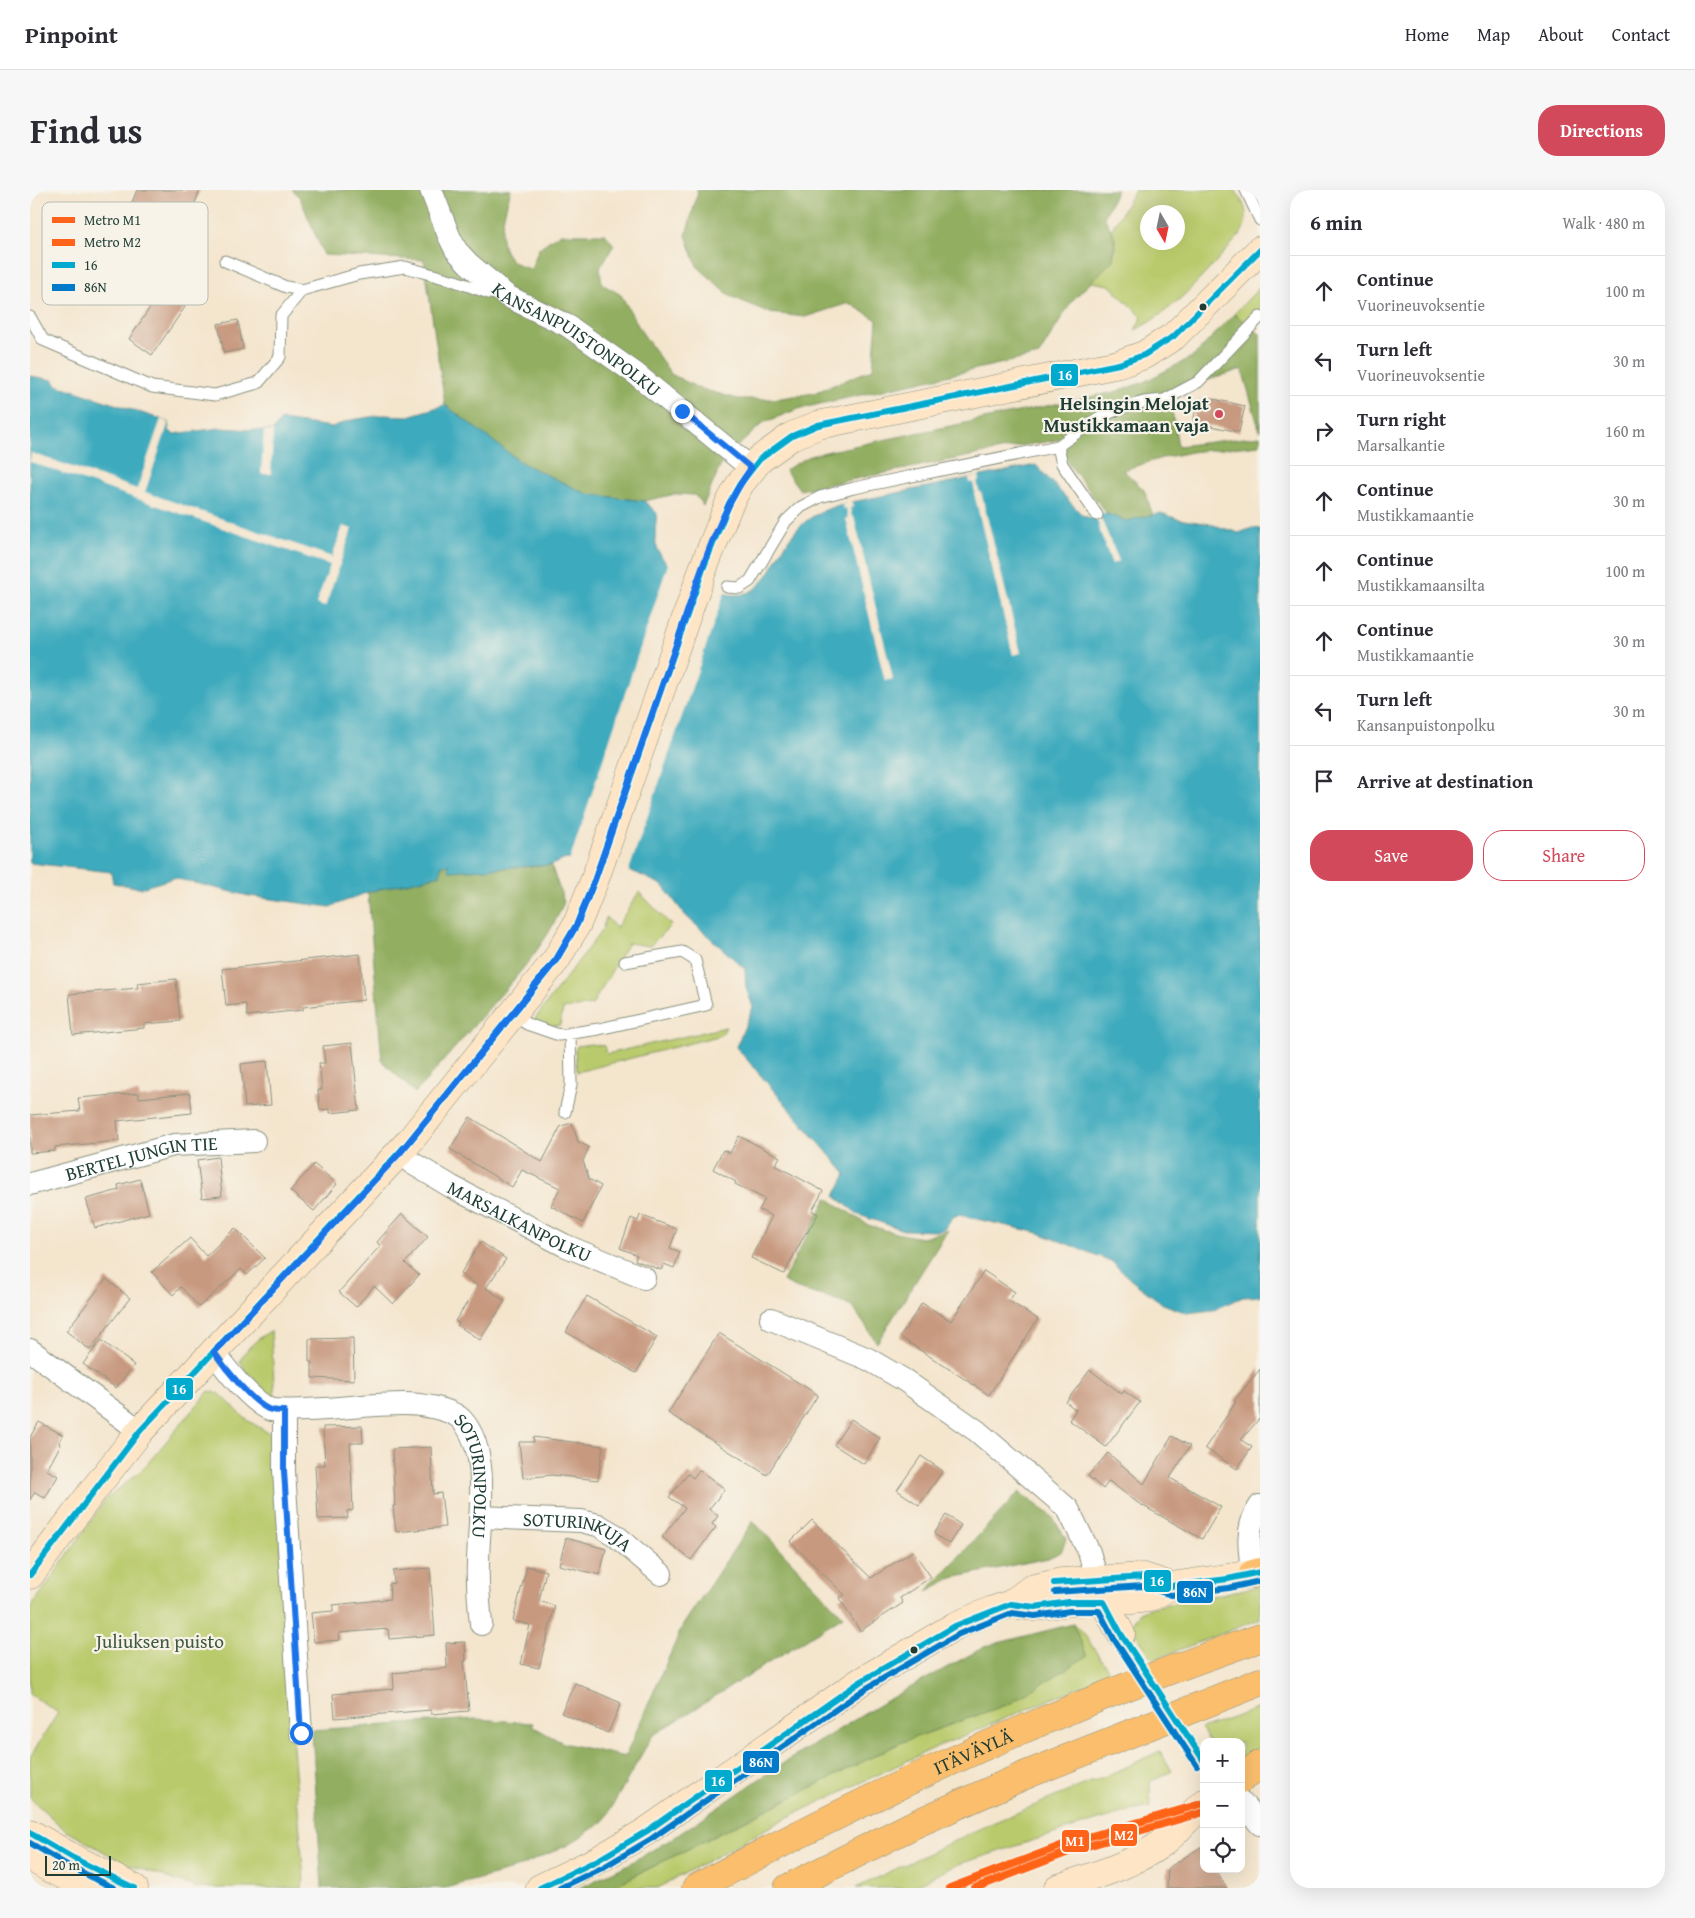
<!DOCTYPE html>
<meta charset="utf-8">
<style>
:root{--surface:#fff;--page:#f7f7f7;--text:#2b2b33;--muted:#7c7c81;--line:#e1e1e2;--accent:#d1495b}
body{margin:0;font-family:"Gentium Book Plus",serif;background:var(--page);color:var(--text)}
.controls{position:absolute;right:15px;bottom:15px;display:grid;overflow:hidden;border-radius:10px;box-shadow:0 5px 20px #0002}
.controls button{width:45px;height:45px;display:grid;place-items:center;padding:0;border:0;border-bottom:1px solid var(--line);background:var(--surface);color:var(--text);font:25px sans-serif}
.compass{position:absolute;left:1110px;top:15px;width:45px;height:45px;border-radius:50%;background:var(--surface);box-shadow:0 5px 20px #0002;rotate:171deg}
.scale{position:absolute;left:15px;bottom:12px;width:66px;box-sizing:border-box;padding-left:5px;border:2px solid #1f3d34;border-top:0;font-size:14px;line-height:18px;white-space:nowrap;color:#1f3d34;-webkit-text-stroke:4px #f7f3e8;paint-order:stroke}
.stop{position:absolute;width:15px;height:15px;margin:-11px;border:4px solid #1a73e8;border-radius:50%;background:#fff}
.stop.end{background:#1a73e8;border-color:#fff;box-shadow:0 1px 5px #0008}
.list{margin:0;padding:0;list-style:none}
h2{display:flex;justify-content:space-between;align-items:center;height:65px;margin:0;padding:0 20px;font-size:21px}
h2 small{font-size:16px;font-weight:400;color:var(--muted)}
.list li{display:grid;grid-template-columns:32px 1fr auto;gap:15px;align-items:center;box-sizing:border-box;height:70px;padding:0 20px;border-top:1px solid var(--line)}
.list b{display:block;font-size:19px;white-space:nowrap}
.list p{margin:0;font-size:16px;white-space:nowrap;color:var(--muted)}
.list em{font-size:16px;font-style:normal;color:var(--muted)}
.actions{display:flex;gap:10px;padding:15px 20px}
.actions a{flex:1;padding:11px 0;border:1px solid var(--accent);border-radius:20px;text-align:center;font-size:18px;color:var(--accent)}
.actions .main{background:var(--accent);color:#fff}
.icon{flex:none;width:28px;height:28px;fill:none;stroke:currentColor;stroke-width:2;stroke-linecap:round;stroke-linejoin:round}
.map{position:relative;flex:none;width:1230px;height:1698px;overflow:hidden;border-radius:20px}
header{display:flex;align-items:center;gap:30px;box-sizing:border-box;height:70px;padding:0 25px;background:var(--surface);border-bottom:1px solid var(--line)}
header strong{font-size:24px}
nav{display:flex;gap:28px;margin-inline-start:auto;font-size:18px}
.intro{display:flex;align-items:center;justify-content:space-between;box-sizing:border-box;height:120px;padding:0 30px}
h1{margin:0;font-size:35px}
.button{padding:12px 22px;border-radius:20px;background:var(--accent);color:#fff;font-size:18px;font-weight:700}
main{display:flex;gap:30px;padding:0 30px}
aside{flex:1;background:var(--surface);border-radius:20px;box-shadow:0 5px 20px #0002}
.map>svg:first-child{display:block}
</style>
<header>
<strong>Pinpoint</strong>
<nav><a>Home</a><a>Map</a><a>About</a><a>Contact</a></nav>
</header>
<div class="intro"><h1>Find us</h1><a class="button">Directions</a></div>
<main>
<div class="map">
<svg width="1230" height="1698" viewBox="0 0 1230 1698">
<rect width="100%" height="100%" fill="#f7f3e8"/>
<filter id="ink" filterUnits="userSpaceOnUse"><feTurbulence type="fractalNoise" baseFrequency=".02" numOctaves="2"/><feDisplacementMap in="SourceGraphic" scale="10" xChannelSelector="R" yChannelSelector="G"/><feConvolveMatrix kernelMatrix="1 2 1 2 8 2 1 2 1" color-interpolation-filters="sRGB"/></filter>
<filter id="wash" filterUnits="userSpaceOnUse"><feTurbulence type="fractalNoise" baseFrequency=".0096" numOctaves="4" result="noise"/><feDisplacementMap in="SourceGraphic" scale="20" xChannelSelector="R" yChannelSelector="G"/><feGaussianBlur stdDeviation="1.12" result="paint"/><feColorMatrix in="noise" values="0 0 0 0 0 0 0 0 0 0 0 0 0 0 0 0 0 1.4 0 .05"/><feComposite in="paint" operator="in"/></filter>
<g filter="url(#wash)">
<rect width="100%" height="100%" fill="#f4e5cd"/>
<path fill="#b9ca6c" stroke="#6c8450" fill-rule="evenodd" d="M1105,0H1205C1216,16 1221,27 1210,45C1178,80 1148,119 1105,140L1112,127L1079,95L1061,92C1076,77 1094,62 1081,40ZM1118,22H1148V52H1118Z
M1230,97V124L1219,136L1204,124Z
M609,702L641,735L620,756L598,753L562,815L533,819L530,835L523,836L504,830L572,740L576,727L586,738Z
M696,837L692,844L688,846L547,882L545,861L547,856L561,854L574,856L577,864Z
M241,1141L245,1210L226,1199L210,1171C215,1159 230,1146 241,1141Z
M179,1201L189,1203L217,1230L244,1246L262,1545L274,1690L271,1698H168L94,1673L35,1640L0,1608V1567L28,1523L0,1504V1419L76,1309L112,1280Z
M1230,1396V1429L1123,1470L1101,1436L1110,1422L1122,1417L1172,1408Z
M1043,1434L1052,1441L1081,1484L902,1559L754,1629L628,1698H580L872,1552L981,1513L1056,1466Z
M1230,1518V1557L1211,1572V1552H1180L1171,1539Z
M1130,1561L1142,1581L1120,1592L1121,1617L1095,1622L1036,1640L929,1674L879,1698H826L953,1637L1092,1579Z"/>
<path fill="#92ae60" stroke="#58764a" d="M262,0H481C472,30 459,70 501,79L509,58L529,44H575L584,55L570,78L572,94L591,105L611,141L641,184L668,198L708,209H745L784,203L843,179L847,130L819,113L775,127L740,123L700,106L667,76L656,45L668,2L666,0H1087L1074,27L1085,47L1083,70L1042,111L1009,165L768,219L733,233L693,270L673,316L670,310L664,305L646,304L614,311L557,304L492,273L415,215L394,70L294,65L270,8Z
M1204,124L1230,144V242L1212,179L1139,203L1148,256L1230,246V255L1161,262L1132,268L1093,280L1114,300L1123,325L1096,331L1077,324L1038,273L1029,250L995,255L770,300L755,280L780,266L800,261L1084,202L1112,193L1164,166Z
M418,674L420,681L521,675L534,712C518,752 488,785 460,817C435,846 410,875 385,903L352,871L338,702L410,685L411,676Z
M797,1008L838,1035L865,1043L892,1048L918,1040L847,1153L822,1116L801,1108L771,1100L753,1091Z
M989,1302L1021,1325L1036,1349L1031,1362L1018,1368L922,1388L897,1401Z
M723,1331L813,1426L622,1546L574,1631L538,1655L479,1681L415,1698H292L282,1540L446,1529L503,1533L502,1536L533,1553L595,1567L653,1435Z
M1043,1434L1057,1466L981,1513L872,1552L580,1698H549L595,1676L645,1647L747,1577L854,1512L956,1456Z"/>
<path fill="#3daabd" stroke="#2e7478" d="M0,186L23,190L27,195L139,232V241L144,244L190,238L243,241L251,230L302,237L321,230L353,225L378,226L415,215L492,273L557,304L614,311L627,323C626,333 624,344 626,354C629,367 642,382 654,387C666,392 677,399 689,402C736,417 741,369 764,343C777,327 793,320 812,314L1006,275L1052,325L1060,328L1069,324H1077L1096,331L1131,323L1148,329L1180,334L1209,343L1222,338L1230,339V1106L1213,1107L1182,1120L1157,1123L1133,1114L1101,1090L1081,1071L1009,1043L929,1025L923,1027L914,1039L908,1041L873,1040L829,1025L805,1006L816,984L706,857L723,817L716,798L715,779L656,726L632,695L604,682L536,669L521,675L419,681L418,674L411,676L410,685L338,702L300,717L219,706L144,688L111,698L83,693L81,682L0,673Z"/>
<path fill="#f4e5cd" d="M131,229L139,232L115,302L302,367L313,336L322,339L295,417L286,414L300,375L0,272L1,263L107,299Z
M234,241H243L241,284H231Z
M949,286L950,291H947L949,301L951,302L991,463L983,465L944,303H945L943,292L939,293V288Z
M822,312L823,317L820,318L822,327H824L863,489L855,491L816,329L818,328L816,318L813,319L812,314Z
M1069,324L1089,371L1082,374L1068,336L1069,335L1065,326Z
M639,371L647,381L695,401L598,683L539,672Z"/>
<g id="blocks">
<path fill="#c7997f" d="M107,0H170L148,57L93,35Z
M131,101L155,117L122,165L99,149Z
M208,130L213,159L194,163L188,134Z
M1179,208L1215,216L1209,242L1163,232L1168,210L1178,212Z
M330,764L334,810L273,817V820L217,826L216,814L196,816L192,779Z
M146,789L150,831L114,834V838L43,845L39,804L108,798L107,793Z
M322,853L329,920L300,923V919L290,920L288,900H292L289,873H295L293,856Z
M237,871L241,915L215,917L211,874Z
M109,903V908L160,903L162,923L87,931L89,951L25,957V961L0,963V925L50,921L48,908Z
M440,927L512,972L531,936L542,933L548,952L559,957L553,971L559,989L571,996L553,1033L521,1016L530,998L492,980L482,997L420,959Z
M709,946L750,967L745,975L793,1001L782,1021L788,1024L777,1043L776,1042L754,1084L721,1068L742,1026L729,1020L735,1009L705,994L706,992L683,979L693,960L700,963Z
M188,967L192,1006L172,1008L167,970Z
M284,974L307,994L284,1021L260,1001Z
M110,989L119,1023L65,1038L56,1009L89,1000L88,995Z
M372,1024L398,1047L375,1073L389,1085L363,1114L344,1096L326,1117L309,1102L350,1056L347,1052Z
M610,1025L647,1039L640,1058L650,1062L644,1078L634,1074L631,1080L605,1070L607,1065L590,1058L601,1028L608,1031Z
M205,1038L235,1068L217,1085L211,1079L169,1117L151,1097L143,1105L122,1082L160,1048L176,1066Z
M451,1052L476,1069L456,1098L475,1111L450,1150L427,1135L429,1133L425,1131L448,1096L430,1084Z
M954,1081L985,1102L979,1111L1008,1129L959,1205L870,1147L892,1113L921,1131Z
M76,1089L100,1108L60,1160L36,1141Z
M557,1106L627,1147L606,1183L536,1142Z
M689,1143L788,1205L737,1285L638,1223Z
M323,1148L324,1190L282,1188V1172H279V1149Z
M71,1150L104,1175L86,1198L53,1174Z
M1230,1179V1228L1211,1250L1222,1257L1207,1279L1175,1258L1206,1212L1204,1211Z
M1060,1180L1092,1204L1094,1201L1110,1212L1076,1257L1039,1230L1046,1220L1036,1212Z
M821,1229L850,1248L834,1274L804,1255Z
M9,1232L33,1245L29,1253L31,1254L17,1280L28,1286L15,1308L5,1302L0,1310V1247Z
M332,1236L333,1253H320L323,1320L317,1321L318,1328L288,1329L285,1275H295L293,1237Z
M1142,1246L1160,1256L1140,1288L1191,1317L1172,1349L1108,1313L1079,1291L1073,1299L1058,1286L1078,1263L1114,1294Z
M503,1247L573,1256L568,1290L522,1285L493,1288L489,1252H504Z
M401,1257L403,1304L411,1303L415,1337L366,1342L363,1316H365L362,1259Z
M891,1266L913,1281L889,1315L867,1300Z
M669,1280L695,1299L679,1319L688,1326L682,1334L686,1337L661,1370L632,1347L655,1318L639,1307L658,1284L663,1288Z
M916,1325L931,1335L919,1354L904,1344Z
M782,1330L841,1388L883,1361L901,1387L870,1408L873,1413L830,1441L809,1408L815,1405L760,1352Z
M536,1348L576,1359L570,1385L529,1375Z
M497,1376L516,1381L509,1411L525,1416L509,1478L491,1474L500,1435L483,1431Z
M400,1378L405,1445L359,1449L358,1439L309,1443L310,1450L284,1452L281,1423L303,1421V1415L360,1409L359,1394L364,1393L363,1381Z
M435,1452L436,1471H434L439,1521L401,1524V1520L305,1528L303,1504L364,1499L363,1483L417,1478L416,1453Z
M545,1493L591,1513L578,1543L531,1523Z
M1174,1655V1679H1185L1197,1698H1137L1138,1678Z"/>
</g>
</g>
<g filter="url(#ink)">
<use href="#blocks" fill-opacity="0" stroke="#8a9180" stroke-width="1"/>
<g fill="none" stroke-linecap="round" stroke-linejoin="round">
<defs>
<path id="lane" d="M1216,0L1230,30
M195,71L256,97L272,100L329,84L375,77L425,91L459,103L468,104
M0,127L13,150L122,197L185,205L228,193L250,167L251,126L272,100
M1028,256L1032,274L1067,325
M697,397L709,398L720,391L756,331L771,317L790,307L824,298L1028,256L1068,228L1091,218L1114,212L1134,210L1168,192L1230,127
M482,824L497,834L529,845L569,839L676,815L665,770L652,762L595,772
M535,922L541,895L540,843"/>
<g id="street">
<path id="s1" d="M401,0L419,46L426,60L439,74L477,106L538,136L606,184L721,278"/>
<path id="s2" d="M370,963L382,973L422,997L534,1055L614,1088"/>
<path id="s3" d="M0,994L144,955L224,951"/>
<path d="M741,1129L838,1169L874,1190L947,1241L1038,1319L1059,1362L1067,1389"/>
<path d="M0,1160L110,1241"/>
<path id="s4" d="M184,1162C197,1181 221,1211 241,1220C286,1223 330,1214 374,1214C389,1214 421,1218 432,1230C462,1263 448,1332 448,1374C447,1394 449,1414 451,1434"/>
<path d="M254,1221V1281L271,1543"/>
<path id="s5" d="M450,1327L551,1331L568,1335L585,1345L631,1384"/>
<path d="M1223,1384C1219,1361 1215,1336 1230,1316"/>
<path d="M1211,1612L1230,1634"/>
</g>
<path id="secondary" d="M0,1385L62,1302L110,1241L378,953L526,770L547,734L565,689L673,379L699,314L710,294L730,269L762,246L788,235L1089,174L1114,165L1144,146L1230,60
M1069,1395L1074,1412L1091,1444
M981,1414L1005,1417L1039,1412L1101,1410L1118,1408L1141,1396L1223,1384
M0,1643L43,1668L104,1698
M0,1667L21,1679L61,1698
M510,1698L568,1670L617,1641L830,1492L925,1436L963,1420L981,1414L1001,1399L1032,1392L1114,1387L1141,1396
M1028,1698C1064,1686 1104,1675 1135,1651C1149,1640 1160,1625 1174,1613"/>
<g id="highway">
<path d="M1223,1384L1230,1382"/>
<path d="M1211,1589L1230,1574"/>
<path id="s6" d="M666,1698C847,1601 1035,1514 1230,1448"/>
<path d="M758,1698L883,1635L998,1584L1230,1492"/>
</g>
</defs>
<use href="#lane" stroke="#8a9180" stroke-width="13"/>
<use href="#street" stroke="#8a9180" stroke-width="24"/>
<use href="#secondary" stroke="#8a9180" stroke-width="29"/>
<use href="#highway" stroke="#8a9180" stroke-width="29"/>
<use href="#lane" stroke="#fff" stroke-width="11"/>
<use href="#street" stroke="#fff" stroke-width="22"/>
<use href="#secondary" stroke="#fde5c5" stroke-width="28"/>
<use href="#highway" stroke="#fabe6d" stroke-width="28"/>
<defs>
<path id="bus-1" d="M0,1385L110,1241L378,953L526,770L547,734L565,689L673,379L699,314L710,294L730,269L762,246L788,235L1089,174L1114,165L1144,146L1230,60
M1024,1393L1114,1387L1141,1396L1198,1389L1230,1382
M0,1643L43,1668L104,1698
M510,1698L568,1670L617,1641L830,1492L925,1436L981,1414L1005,1417L1039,1412H1074L1091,1444L1174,1571"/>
<path id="bus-2" d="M1025,1402L1113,1396L1141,1405L1199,1398L1230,1391
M0,1653L39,1676L84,1698
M530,1698L572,1678L621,1649L835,1499L929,1444L982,1423L1005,1426L1040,1421H1069L1084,1449L1167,1576"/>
</defs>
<use href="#bus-1" stroke="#f7f3e8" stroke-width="10"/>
<use href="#bus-2" stroke="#f7f3e8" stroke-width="10"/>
<use href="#bus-1" stroke="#00a9ce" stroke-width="6"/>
<use href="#bus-2" stroke="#007ac9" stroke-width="6"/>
<defs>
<path id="metro-1" d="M920,1698L1041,1652L1174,1613"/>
<path id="metro-2" d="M945,1698L1044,1660L1174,1622"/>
</defs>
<use href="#metro-1" stroke="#f7f3e8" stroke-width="11"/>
<use href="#metro-2" stroke="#f7f3e8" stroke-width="11"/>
<use href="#metro-1" stroke="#ff6319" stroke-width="8"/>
<use href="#metro-2" stroke="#ff6319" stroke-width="8"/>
</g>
</g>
<g fill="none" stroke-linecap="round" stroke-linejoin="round" filter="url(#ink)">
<path stroke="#1a73e8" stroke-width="6" d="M271,1543L254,1281V1221C248,1221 243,1221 238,1219C221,1211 195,1178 184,1162L370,963L526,770L547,734L565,689C592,610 620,531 647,452C667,393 685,329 721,278L652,221"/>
</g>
<g fill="#1f3d34" stroke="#f7f3e8" stroke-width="2">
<circle cx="1173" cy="117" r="4.5"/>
<circle cx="884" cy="1460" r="4.5"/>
</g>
<circle fill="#d1495b" stroke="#f7f3e8" stroke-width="2" cx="1189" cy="224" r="5"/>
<g text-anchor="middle" stroke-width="4.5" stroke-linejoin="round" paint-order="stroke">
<g font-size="19" fill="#1f3d34" stroke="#f7f3e8">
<text dy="7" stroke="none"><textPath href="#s1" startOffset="216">KANSANPUISTONPOLKU</textPath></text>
<text dy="7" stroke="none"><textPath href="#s3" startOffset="115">BERTEL JUNGIN TIE</textPath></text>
<text dy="7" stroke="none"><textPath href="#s2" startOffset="138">MARSALKANPOLKU</textPath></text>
<text dy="7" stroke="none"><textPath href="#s4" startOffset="335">SOTURINPOLKU</textPath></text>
<text dy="7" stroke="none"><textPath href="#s5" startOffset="100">SOTURINKUJA</textPath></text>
<text dy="7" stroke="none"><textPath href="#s6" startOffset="309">ITÄVÄYLÄ</textPath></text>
</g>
<g font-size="19" font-weight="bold" fill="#1f3d34" stroke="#f7f3e8" text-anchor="end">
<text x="1179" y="220">Helsingin Melojat<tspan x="1179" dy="22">Mustikkamaan vaja</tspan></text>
</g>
<g font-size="19" fill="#3e593f" stroke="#f7f3e8">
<text x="130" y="1458">Juliuksen puisto</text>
</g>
</g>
<rect x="12" y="12" width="166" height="103" rx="8" fill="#f7f3e8" stroke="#b6bcb2" stroke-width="1"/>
<rect x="22" y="27" width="23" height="6" fill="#ff6319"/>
<rect x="22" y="49" width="23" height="7" fill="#ff6319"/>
<rect x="22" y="72" width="23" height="6" fill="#00a9ce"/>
<rect x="22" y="94" width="23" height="7" fill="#007ac9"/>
<g font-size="14" fill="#1f3d34">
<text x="54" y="35">Metro M1</text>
<text x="54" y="57">Metro M2</text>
<text x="54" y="80">16</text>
<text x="54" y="102">86N</text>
</g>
<g stroke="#f7f3e8" stroke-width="2">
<rect x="1020" y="173" width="29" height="24" rx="5" fill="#00a9ce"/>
<rect x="135" y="1187" width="29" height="24" rx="5" fill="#00a9ce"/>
<rect x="1113" y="1379" width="29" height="24" rx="5" fill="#00a9ce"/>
<rect x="1146" y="1390" width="38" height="24" rx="5" fill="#007ac9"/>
<rect x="712" y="1560" width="38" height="24" rx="5" fill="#007ac9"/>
<rect x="674" y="1579" width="29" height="24" rx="5" fill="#00a9ce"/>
<rect x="1080" y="1633" width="28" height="24" rx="5" fill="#ff6319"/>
<rect x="1031" y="1639" width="29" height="24" rx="5" fill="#ff6319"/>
</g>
<g font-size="14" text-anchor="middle" font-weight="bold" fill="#fff">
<text x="1035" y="190">16</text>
<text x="149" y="1204">16</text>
<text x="1127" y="1396">16</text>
<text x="1165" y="1407">86N</text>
<text x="731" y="1577">86N</text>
<text x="688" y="1596">16</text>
<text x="1094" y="1650">M2</text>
<text x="1045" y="1656">M1</text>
</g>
</svg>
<div class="controls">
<button>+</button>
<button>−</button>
<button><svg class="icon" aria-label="locate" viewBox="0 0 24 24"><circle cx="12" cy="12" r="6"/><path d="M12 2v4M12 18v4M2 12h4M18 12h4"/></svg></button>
</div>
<svg class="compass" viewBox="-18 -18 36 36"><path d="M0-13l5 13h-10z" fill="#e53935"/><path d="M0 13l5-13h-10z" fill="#7c7c81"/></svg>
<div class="scale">20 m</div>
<div class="stop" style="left:271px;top:1543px"></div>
<div class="stop end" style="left:652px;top:221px"></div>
</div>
<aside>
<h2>6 min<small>Walk · 480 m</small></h2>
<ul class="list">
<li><svg class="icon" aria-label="ahead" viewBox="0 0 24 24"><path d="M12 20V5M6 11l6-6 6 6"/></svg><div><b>Continue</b><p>Vuorineuvoksentie</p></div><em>100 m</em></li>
<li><svg class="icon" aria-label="left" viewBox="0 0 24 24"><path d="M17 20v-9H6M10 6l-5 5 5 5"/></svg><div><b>Turn left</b><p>Vuorineuvoksentie</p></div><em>30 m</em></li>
<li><svg class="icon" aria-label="right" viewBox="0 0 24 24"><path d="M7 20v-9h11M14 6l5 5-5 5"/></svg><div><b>Turn right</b><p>Marsalkantie</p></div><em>160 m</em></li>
<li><svg class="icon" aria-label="ahead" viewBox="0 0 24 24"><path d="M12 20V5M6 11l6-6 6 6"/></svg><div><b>Continue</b><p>Mustikkamaantie</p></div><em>30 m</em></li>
<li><svg class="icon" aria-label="ahead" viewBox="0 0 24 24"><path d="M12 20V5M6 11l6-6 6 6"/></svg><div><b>Continue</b><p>Mustikkamaansilta</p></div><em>100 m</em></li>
<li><svg class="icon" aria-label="ahead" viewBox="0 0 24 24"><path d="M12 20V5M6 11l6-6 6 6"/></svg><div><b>Continue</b><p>Mustikkamaantie</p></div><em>30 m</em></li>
<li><svg class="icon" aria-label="left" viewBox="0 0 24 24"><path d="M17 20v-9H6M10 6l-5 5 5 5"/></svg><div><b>Turn left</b><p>Kansanpuistonpolku</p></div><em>30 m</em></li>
<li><svg class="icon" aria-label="arrive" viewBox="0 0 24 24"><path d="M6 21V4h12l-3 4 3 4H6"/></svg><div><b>Arrive at destination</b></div></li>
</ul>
<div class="actions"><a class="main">Save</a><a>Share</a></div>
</aside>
</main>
